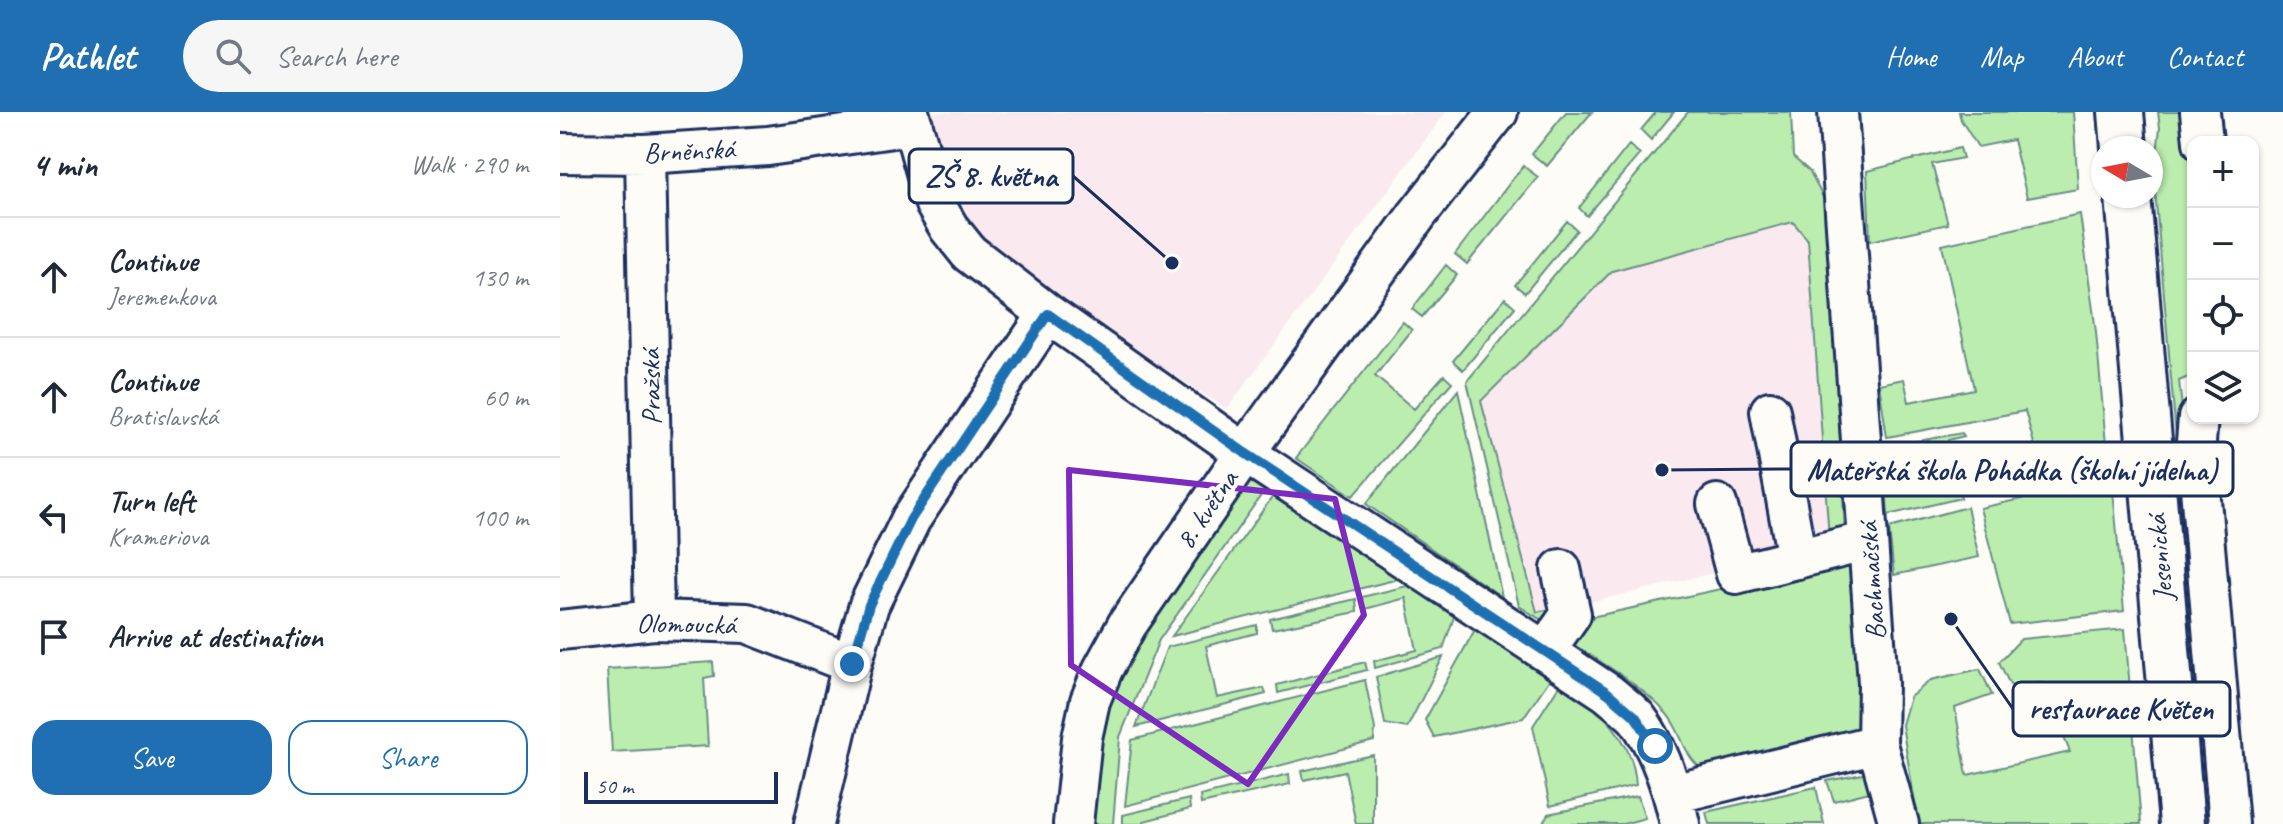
<!DOCTYPE html>
<meta charset="utf-8">
<style>
:root{--surface:#fff;--page:#f6f6f7;--text:#1f2937;--muted:#747a83;--line:#e0e1e3;--accent:#1f6fb2}
body{margin:0;font-family:Caveat,sans-serif;background:var(--page);color:var(--text)}
.controls{position:absolute;right:24px;top:24px;display:grid;overflow:hidden;border-radius:16px;box-shadow:0 2px 6px #0004}
.controls button{width:72px;height:72px;display:grid;place-items:center;padding:0;border:0;border-bottom:2px solid var(--line);background:var(--surface);color:var(--text);font:40px sans-serif}
.compass{position:absolute;left:1531px;top:24px;width:72px;height:72px;border-radius:50%;background:var(--surface);box-shadow:0 2px 6px #0004;rotate:280deg}
.scale{position:absolute;left:24px;bottom:20px;width:194px;box-sizing:border-box;padding-left:8px;border:4px solid #1b2f5e;border-top:0;font-size:22px;line-height:28px;white-space:nowrap;color:#1b2f5e;-webkit-text-stroke:6px #fdfcf7;paint-order:stroke}
.stop{position:absolute;width:24px;height:24px;margin:-18px;border:6px solid #1f6fb2;border-radius:50%;background:#fff}
.stop.end{background:#1f6fb2;border-color:#fff;box-shadow:0 2px 8px #0008}
.list{margin:0;padding:0;list-style:none}
h2{display:flex;justify-content:space-between;align-items:center;height:104px;margin:0;padding:0 32px;font-size:34px}
h2 small{font-size:26px;font-weight:400;color:var(--muted)}
.list li{display:grid;grid-template-columns:52px 1fr auto;gap:24px;align-items:center;box-sizing:border-box;height:120px;padding:0 32px;border-top:2px solid var(--line)}
.list b{display:block;font-size:30px;white-space:nowrap}
.list p{margin:0;font-size:26px;white-space:nowrap;color:var(--muted)}
.list em{font-size:26px;font-style:normal;color:var(--muted)}
.actions{display:flex;gap:16px;padding:24px 32px}
.actions a{flex:1;padding:18px 0;border:2px solid var(--accent);border-radius:24px;text-align:center;font-size:28px;color:var(--accent)}
.actions .main{background:var(--accent);color:#fff}
.icon{flex:none;width:44px;height:44px;fill:none;stroke:currentColor;stroke-width:2;stroke-linecap:round;stroke-linejoin:round}
.map{position:relative;flex:none;width:1723px;height:712px;overflow:hidden}
header{display:flex;align-items:center;gap:48px;box-sizing:border-box;height:112px;padding:0 40px;background:var(--accent);color:#fff}
header strong{font-size:38px}
nav{display:flex;gap:44px;margin-inline-start:auto;font-size:28px}
.search{width:560px;height:72px;background:var(--page);display:flex;align-items:center;gap:20px;box-sizing:border-box;padding:0 28px;border-radius:44px;color:var(--muted);font-size:30px}
main{display:flex}
aside{flex:1;background:var(--surface)}
.map>svg:first-child{display:block}
</style>
<header>
<strong>Pathlet</strong>
<div class="search"><svg class="icon" aria-label="search" viewBox="0 0 24 24"><circle cx="10" cy="10" r="6"/><path d="M15 15l6 6"/></svg>Search here</div>
<nav><a>Home</a><a>Map</a><a>About</a><a>Contact</a></nav>
</header>
<main>
<aside>
<h2>4 min<small>Walk · 290 m</small></h2>
<ul class="list">
<li><svg class="icon" aria-label="ahead" viewBox="0 0 24 24"><path d="M12 20V5M6 11l6-6 6 6"/></svg><div><b>Continue</b><p>Jeremenkova</p></div><em>130 m</em></li>
<li><svg class="icon" aria-label="ahead" viewBox="0 0 24 24"><path d="M12 20V5M6 11l6-6 6 6"/></svg><div><b>Continue</b><p>Bratislavská</p></div><em>60 m</em></li>
<li><svg class="icon" aria-label="left" viewBox="0 0 24 24"><path d="M17 20v-9H6M10 6l-5 5 5 5"/></svg><div><b>Turn left</b><p>Krameriova</p></div><em>100 m</em></li>
<li><svg class="icon" aria-label="arrive" viewBox="0 0 24 24"><path d="M6 21V4h12l-3 4 3 4H6"/></svg><div><b>Arrive at destination</b></div></li>
</ul>
<div class="actions"><a class="main">Save</a><a>Share</a></div>
</aside>
<div class="map">
<svg width="1723" height="712" viewBox="0 0 1723 712">
<rect width="100%" height="100%" fill="#fdfcf7"/>
<filter id="ink" filterUnits="userSpaceOnUse"><feTurbulence type="fractalNoise" baseFrequency=".0125" numOctaves="2"/><feDisplacementMap in="SourceGraphic" scale="16" xChannelSelector="R" yChannelSelector="G"/><feConvolveMatrix kernelMatrix="1 2 1 2 8 2 1 2 1" color-interpolation-filters="sRGB"/></filter>
<g filter="url(#ink)">
<path fill="#faeaf0" d="M362,0H886L667,297L487,182L415,120L396,95Z
M1233,109L1248,128L1269,427L1167,458L1009,495L977,500L921,289L1052,159Z"/>
<path fill="#bbeeae" stroke="#6b8e86" stroke-width="2" d="M1006,0H1032L987,54L972,42Z
M1096,0H1114L1091,28L1081,18Z
M1128,0H1231L1233,45L1250,60L1268,95L1285,423L1269,427L1248,128L1233,110L1052,159L921,289L977,500L1005,494L993,515L959,494L907,269Z
M1399,0H1513L1518,77L1467,86L1453,28L1418,35L1401,8Z
M1598,0H1632L1633,263L1619,269L1637,433L1660,712H1649L1594,66L1600,16Z
M1069,33L1080,42L1027,104L1019,96Z
M1400,36L1403,46L1372,52L1388,112L1310,129L1307,59Z
M963,54L978,65L907,152L895,142Z
M1520,102L1536,220L1547,344L1481,357L1465,299L1327,325L1319,272L1344,267L1349,290L1414,277L1382,133Z
M1007,109L1017,118L965,181L955,173Z
M886,153L897,163L862,205L852,197Z
M945,186L955,195L903,258L893,249Z
M843,210L852,218L815,264L854,297L884,263L892,270L793,384L736,346Z
M898,278L942,485L806,392Z
M1402,321L1404,324L1388,328L1401,386L1328,403L1324,335Z
M691,363L707,375L599,528L560,625L553,712H527L532,653L563,548Z
M1552,367L1564,499L1450,512L1420,396Z
M716,380L842,466L612,524Z
M1407,395L1419,445L1334,463L1329,416Z
M1281,447L1295,464L1310,598L1292,623L1142,657C1123,644 1122,618 1106,601C1078,570 1036,548 1002,525L1013,509L1179,473Z
M855,472L896,499L883,537L815,556L814,549L857,538L846,486L805,497L802,485Z
M796,487L797,500L712,517L710,507Z
M918,512L992,564L963,606L874,625L865,608Z
M697,513V521L646,534L657,586L704,576L706,582L576,615L607,535Z
M1565,517L1581,712H1356L1355,691L1342,613L1350,585L1371,568L1420,557L1432,583L1395,596L1407,663L1510,640L1482,571L1450,573L1439,550L1461,527Z
M883,545L847,616L825,612L816,565Z
M153,550L154,564L144,566L148,634L52,640L47,557Z
M805,550L807,558L718,581L717,573Z
M805,568L815,617L814,629L565,694L572,628Z
M1002,569C1038,597 1073,623 1076,673L990,694L973,614Z
M813,643V712H796L785,659L744,668L742,659Z
M1308,661L1313,679L1274,689L1267,669Z
M729,662L730,672L641,692L640,684Z
M1256,675L1264,712H1149L1146,700Z
M1078,684L1085,706L1063,712H982L988,702Z
M629,687L630,697L584,709V712H563V703Z"/>
<g fill="none" stroke-linecap="round" stroke-linejoin="round">
<defs>
<path id="minor" d="M349,0L375,92L389,116L409,141L488,202L685,341L1048,581C1057,589 1069,597 1077,606C1100,637 1112,675 1120,712
M1278,0L1318,571L1317,632L1339,712
M1640,0L1643,30
M0,41L85,42L208,34L353,13
M85,42L94,508
M1210,299L1237,447
M1638,306L1636,330L1669,712
M1157,392L1176,462L1308,429
M0,518L94,508L187,511L292,552
M985,539L1011,502L1001,457
M1113,682L1317,632
M254,712L292,552L309,493L351,407L488,202
M513,712L522,626L530,589L543,557L567,513L685,341L857,103L938,0"/>
<path id="major" d="M1561,0L1564,36
M1568,84L1622,712"/>
</defs>
<use href="#minor" stroke="#1b2f5e" stroke-width="44"/>
<use href="#major" stroke="#1b2f5e" stroke-width="50"/>
<use href="#minor" stroke="#fdfcf7" stroke-width="38"/>
<use href="#major" stroke="#fdfcf7" stroke-width="44"/>
</g>
</g>
<g fill="none" stroke-linecap="round" stroke-linejoin="round" filter="url(#ink)">
<path stroke="#1f6fb2" stroke-width="10" d="M292,552L309,493L351,407L488,202L685,341L1048,581L1075,604L1095,634"/>
</g>
<path fill="none" stroke="#7b2cbf" stroke-width="6" stroke-linejoin="round" d="M509,358L775,387L804,503L688,672L511,553Z"/>
<g text-anchor="middle" stroke-width="8" stroke-linejoin="round" paint-order="stroke">
<g font-size="28" fill="#1b2f5e" stroke="#fdfcf7">
<text transform="translate(129 38) rotate(-3)" y="10">Brněnská</text>
<text transform="translate(90 275) rotate(-91)" y="10">Pražská</text>
<text transform="translate(646 397) rotate(-56)" y="10">8. května</text>
<text transform="translate(1599 446) rotate(-95)" y="10">Jesenická</text>
<text transform="translate(1311 469) rotate(-94)" y="10">Bachmačská</text>
<text transform="translate(126 511) rotate(1)" y="10">Olomoucká</text>
</g>
</g>
<path fill="none" stroke="#1b2f5e" stroke-width="3" d="M612 151L513 64M1102 358L1231 357M1391 507L1453 597"/>
<g fill="#1b2f5e" stroke="#fdfcf7" stroke-width="3">
<circle cx="612" cy="151" r="8"/>
<circle cx="1102" cy="358" r="8"/>
<circle cx="1391" cy="507" r="8"/>
</g>
<g fill="#fdfcf7" stroke="#1b2f5e" stroke-width="3">
<rect x="349" y="37" width="164" height="54" rx="8"/>
<rect x="1231" y="330" width="442" height="54" rx="8"/>
<rect x="1453" y="570" width="217" height="54" rx="8"/>
</g>
<g font-size="30" text-anchor="middle" font-weight="bold" fill="#1b2f5e">
<text x="431" y="74">ZŠ 8. května</text>
<text x="1452" y="368">Mateřská škola Pohádka (školní jídelna)</text>
<text x="1561" y="607">restaurace Květen</text>
</g>
</svg>
<div class="controls">
<button>+</button>
<button>−</button>
<button><svg class="icon" aria-label="locate" viewBox="0 0 24 24"><circle cx="12" cy="12" r="6"/><path d="M12 2v4M12 18v4M2 12h4M18 12h4"/></svg></button>
<button><svg class="icon" aria-label="layers" viewBox="0 0 24 24"><path d="M12 4l9 5-9 5-9-5zM3 14l9 5 9-5"/></svg></button>
</div>
<svg class="compass" viewBox="-18 -18 36 36"><path d="M0-13l5 13h-10z" fill="#e53935"/><path d="M0 13l5-13h-10z" fill="#747a83"/></svg>
<div class="scale">50 m</div>
<div class="stop" style="left:1095px;top:634px"></div>
<div class="stop end" style="left:292px;top:552px"></div>
</div>
</main>
